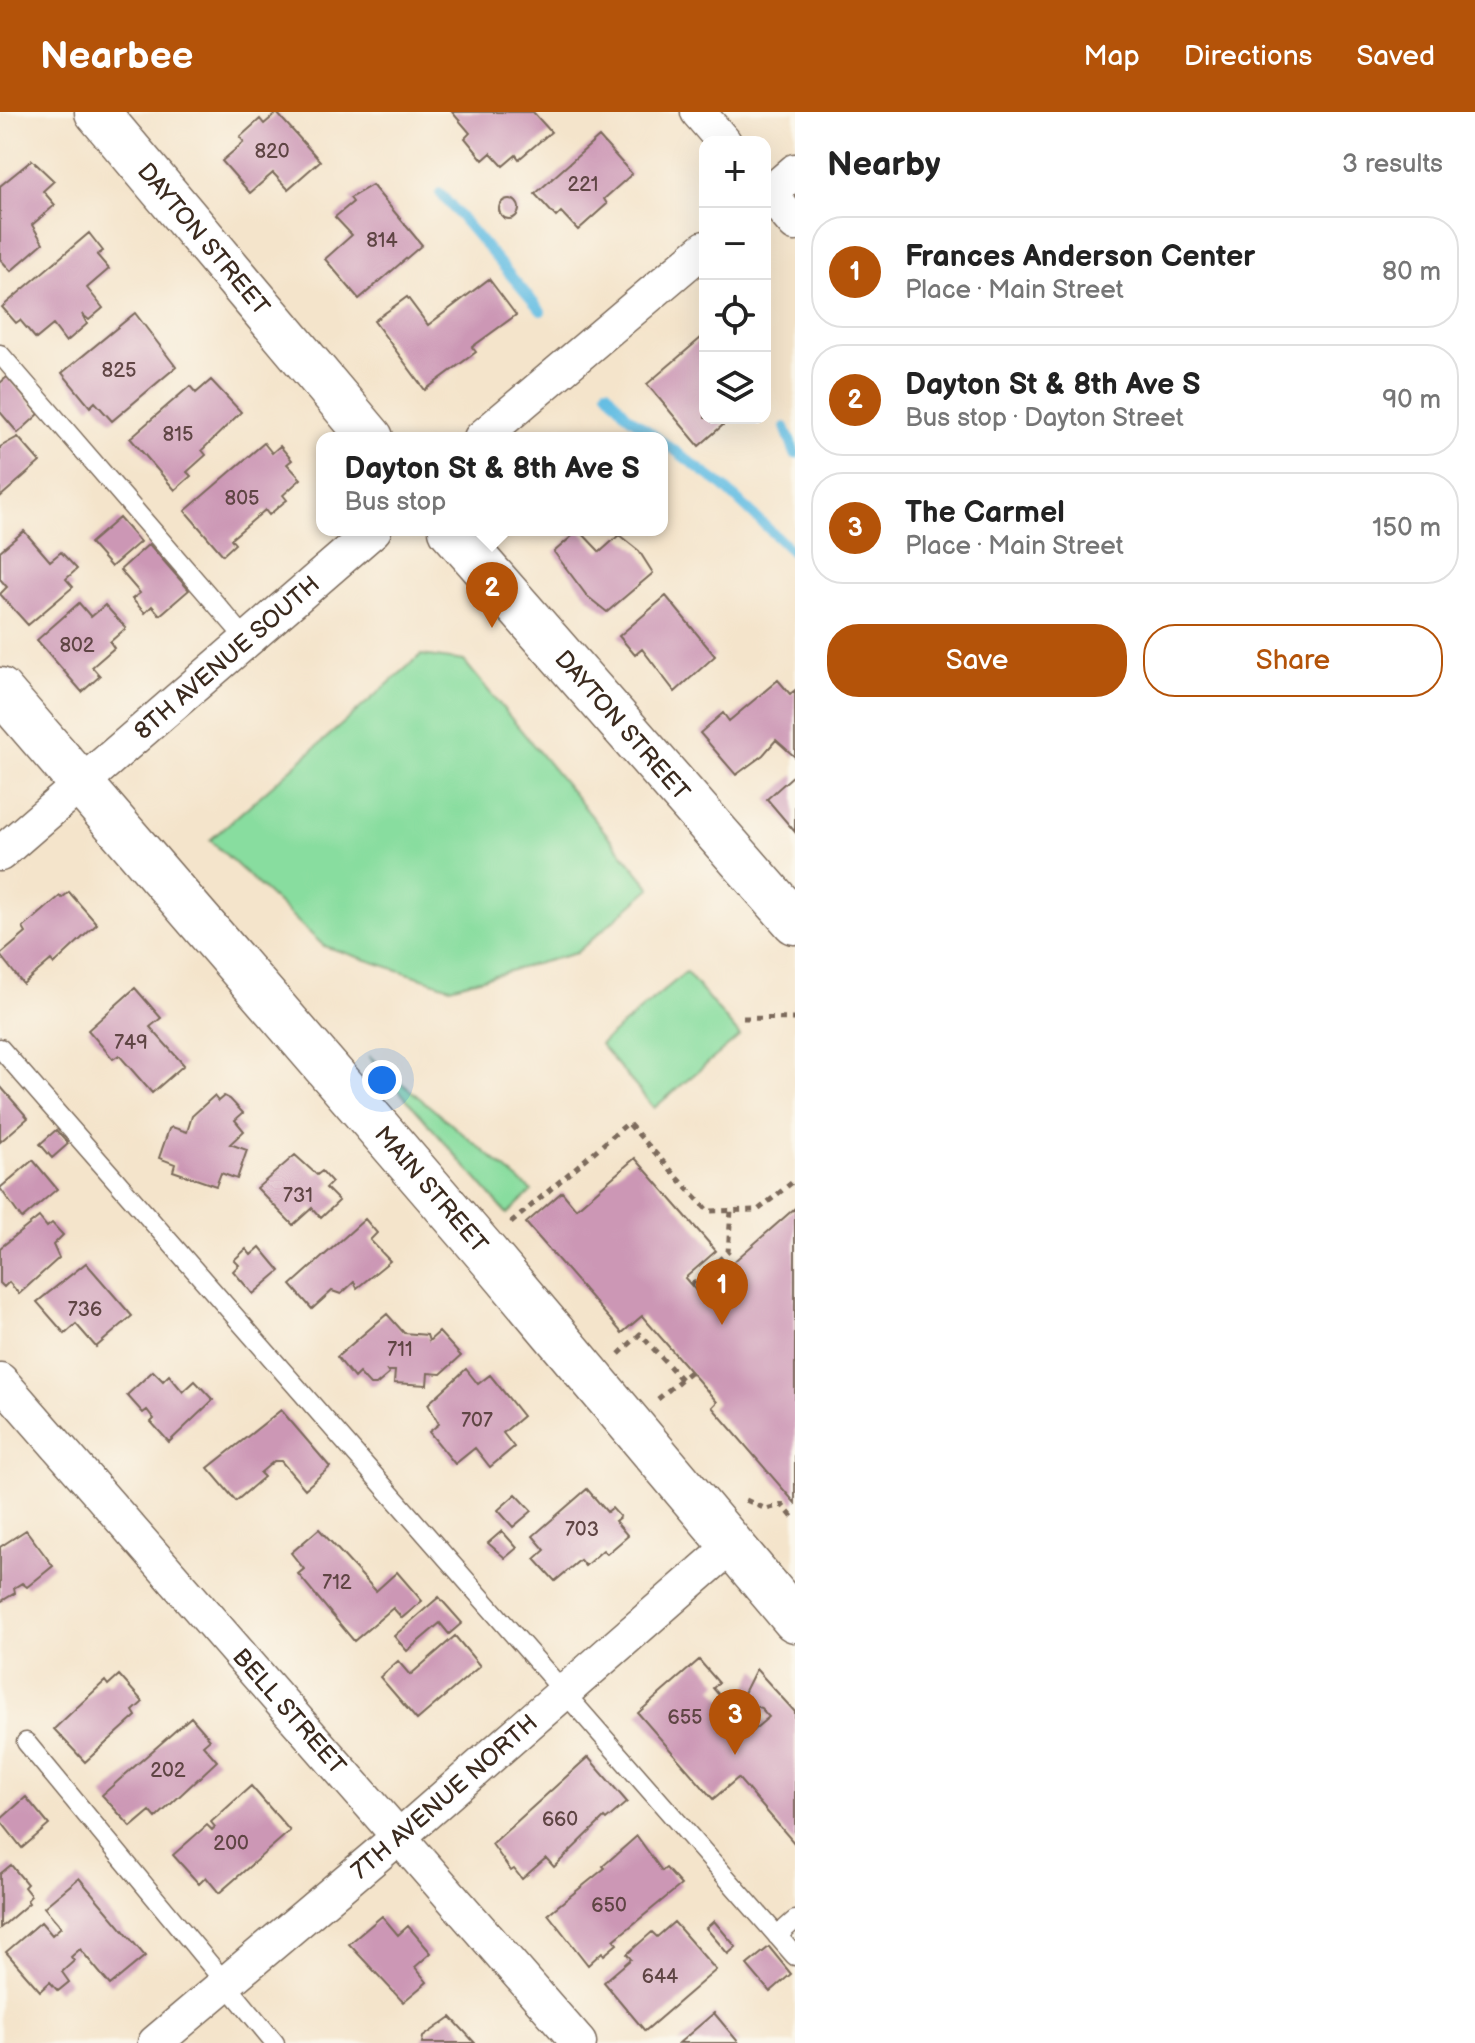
<!DOCTYPE html>
<meta charset="utf-8">
<style>
:root{--surface:#fff;--page:#f2f2f2;--text:#222;--muted:#767676;--line:#e0e0e0;--accent:#b45309}
body{margin:0;font-family:"Balsamiq Sans",sans-serif;background:var(--page);color:var(--text)}
.controls{position:absolute;right:24px;top:24px;display:grid;overflow:hidden;border-radius:16px;box-shadow:0 8px 32px #0002}
.controls button{width:72px;height:72px;display:grid;place-items:center;padding:0;border:0;border-bottom:2px solid var(--line);background:var(--surface);color:var(--text);font:40px sans-serif}
.you{position:absolute;left:382px;top:968px;width:28px;height:28px;margin:-20px;border:6px solid #fff;border-radius:50%;background:#1a73e8;box-shadow:0 0 0 12px #1a73e833}
.badge{display:grid;place-items:center;width:52px;height:52px;border-radius:50%;background:var(--accent);color:#fff;font-size:26px;font-weight:700}
.pin{position:absolute;translate:-50% -66px;filter:drop-shadow(0 2px 4px #0008)}
.pin::after{content:'';position:absolute;top:42px;width:28px;height:24px;background:inherit;clip-path:polygon(0 0,100% 0,50% 100%)}
.popup{position:absolute;left:316px;top:320px;width:352px;height:104px;box-sizing:border-box;display:grid;place-content:center;border-radius:16px;background:var(--surface);filter:drop-shadow(0 2px 6px #0005);font-size:26px;white-space:nowrap;color:var(--muted)}
.popup b{font-size:30px;color:var(--text)}
.popup::after{content:'';position:absolute;left:50%;top:100%;margin-left:-16px;border:16px solid transparent;border-top-color:var(--surface)}
.list{margin:0;padding:0;list-style:none}
h2{display:flex;justify-content:space-between;align-items:center;height:104px;margin:0;padding:0 32px;font-size:34px}
h2 small{font-size:26px;font-weight:400;color:var(--muted)}
.list li{display:grid;grid-template-columns:52px 1fr auto;gap:24px;align-items:center;box-sizing:border-box;height:112px;margin:0 16px 16px;padding:0 16px;border:2px solid var(--line);border-radius:32px}
.list b{display:block;font-size:30px;white-space:nowrap}
.list p{margin:0;font-size:26px;white-space:nowrap;color:var(--muted)}
.list em{font-size:26px;font-style:normal;color:var(--muted)}
.actions{display:flex;gap:16px;padding:24px 32px}
.actions a{flex:1;padding:18px 0;border:2px solid var(--accent);border-radius:32px;text-align:center;font-size:28px;color:var(--accent)}
.actions .main{background:var(--accent);color:#fff}
.icon{flex:none;width:44px;height:44px;fill:none;stroke:currentColor;stroke-width:2;stroke-linecap:round;stroke-linejoin:round}
.map{position:relative;flex:none;width:795px;height:1931px;overflow:hidden}
header{display:flex;align-items:center;gap:48px;box-sizing:border-box;height:112px;padding:0 40px;background:var(--accent);color:#fff}
header strong{font-size:38px}
nav{display:flex;gap:44px;margin-inline-start:auto;font-size:28px}
main{display:flex}
aside{flex:1;background:var(--surface)}
.map>svg:first-child{display:block}
</style>
<header>
<strong>Nearbee</strong>
<nav><a>Map</a><a>Directions</a><a>Saved</a></nav>
</header>
<main>
<div class="map">
<svg width="795" height="1931" viewBox="0 0 795 1931">
<rect width="100%" height="100%" fill="#fbf7ec"/>
<filter id="ink" filterUnits="userSpaceOnUse"><feTurbulence type="fractalNoise" baseFrequency=".0125" numOctaves="2"/><feDisplacementMap in="SourceGraphic" scale="16" xChannelSelector="R" yChannelSelector="G"/><feConvolveMatrix kernelMatrix="1 2 1 2 8 2 1 2 1" color-interpolation-filters="sRGB"/></filter>
<filter id="wash" filterUnits="userSpaceOnUse"><feTurbulence type="fractalNoise" baseFrequency=".006" numOctaves="4" result="noise"/><feDisplacementMap in="SourceGraphic" scale="32" xChannelSelector="R" yChannelSelector="G"/><feGaussianBlur stdDeviation="1.8" result="paint"/><feColorMatrix in="noise" values="0 0 0 0 0 0 0 0 0 0 0 0 0 0 0 0 0 1.4 0 .05"/><feComposite in="paint" operator="in"/></filter>
<g filter="url(#wash)">
<rect width="100%" height="100%" fill="#f4e4cb"/>
<path fill="#88dd9f" stroke="#62845e" stroke-width="2" d="M421,543L464,549L651,776L576,841L450,875L324,834L210,728Z
M686,860L740,924L654,996L600,932Z
M369,944L532,1079L507,1102Z"/>
<g fill="none" stroke-linecap="round" stroke-linejoin="round">
<path stroke="#65bee3" stroke-width="10" d="M440,81L541,199
M607,279L628,304L658,326
M785,315L795,342
M662,329L724,375L795,442"/>
</g>
<g id="blocks">
<path fill="#cc97b5" d="M452,0H533L551,20L519,47L516,43L503,54L491,41L483,48L465,26L470,21Z
M277,1L320,49L288,77L273,61L250,81L222,49L244,30L240,25L260,7L264,12Z
M599,25L632,62L604,87L607,92L578,118L561,100L556,105L535,82Z
M32,48L54,69L43,79L55,93L32,113L43,131L11,159L0,147V74Z
M372,73L422,133L359,187L325,147L352,123L335,105L353,90L350,86Z
M499 97a10 10 0 1 1 20 0a10 10 0 1 1-20 0Z
M89,121L103,139L97,143L109,157L87,176L103,196L89,208L82,202L87,212L66,230L53,213L36,227L20,208L16,211L2,195Z
M489,167L516,203L472,235L476,240L425,278L374,209L407,185L428,213Z
M135,201L176,255L112,309L95,290L90,295L62,261Z
M701,226L705,231V306H718L723,313L699,334L647,272Z
M7,265L39,302L18,321L0,300V271Z
M211,268L241,300L202,338L206,343L187,360L191,364L175,378L130,326L190,274L196,281Z
M18,325L40,350L0,385V335Z
M264,331L272,341L280,334L292,348L287,352L301,367L283,383L287,388L283,391L269,403L265,398L231,427L235,432L223,443L185,399Z
M119,406L140,430L111,455L90,431Z
M579,418L600,440L619,423L639,439L653,461L607,500L587,484L554,440Z
M24,419L50,449L61,440L77,457L66,467L73,475L28,513L0,482L7,475L0,467V439Z
M149,432L189,478L160,503L152,494L145,501L132,487L140,481L120,458Z
M666,484L715,544L675,580L642,537L635,543L619,524Z
M79,491L91,505L105,493L126,516L110,530L114,536L92,555L100,564L82,580L37,528Z
M778,568L790,582L795,578V645L776,628L763,643L736,663L700,621L723,601L729,609Z
M795,662V720L767,687Z
M69,780L97,812L54,852L51,848L23,872L0,843L26,821L23,816L60,784L62,786Z
M135,876L161,906L150,915L184,953L152,981L119,943L113,947L88,918Z
M0,974L28,1006L0,1030Z
M214,984L218,989L224,984L230,987L243,1001L235,1008L244,1019L230,1032L247,1038L237,1067L221,1061L216,1074L173,1059L175,1052L159,1046L169,1017L172,1015L187,1020L192,1004Z
M56,1018L68,1032L52,1046L40,1032Z
M295,1043L317,1063L322,1059L332,1070L326,1076L339,1089L321,1106L312,1096L293,1113L257,1076Z
M635,1046L716,1139L685,1166L698,1181L795,1096V1391L712,1295L717,1290L642,1204L622,1221L526,1111L562,1080L576,1097Z
M33,1048L57,1077L22,1107L0,1076Z
M39,1105L47,1115L52,1111L63,1123L53,1133L59,1146L19,1182L9,1170L4,1175L0,1171V1136Z
M365,1107L377,1121L370,1128L390,1149L357,1176L354,1170L341,1182L332,1179L312,1197L291,1173Z
M260,1135L280,1159L253,1182L233,1159L239,1153L234,1148L246,1137L251,1143Z
M86,1151L132,1204L96,1235L76,1212L65,1222L37,1190Z
M387,1202L404,1221L427,1223L429,1229L439,1220L461,1244L441,1262L428,1261L427,1273L394,1271L395,1259H387L389,1262L376,1273H370L359,1261L354,1266L337,1245Z
M466,1257L478,1272L490,1263L523,1304L503,1321L514,1335L490,1355L475,1336L455,1352L429,1320L439,1312L428,1292Z
M153,1259L163,1269L169,1263L183,1280L195,1269L213,1288L169,1330L151,1310L154,1307L147,1298L143,1301L127,1283Z
M281,1298L330,1355L305,1377L281,1349H274L260,1361L264,1365L236,1389L208,1356Z
M587,1377L607,1400L612,1396L620,1405L615,1409L628,1424L607,1442L603,1438L585,1454L580,1448L555,1469L535,1447L545,1438L533,1424Z
M516,1382L532,1399L513,1415L498,1398Z
M319,1417L376,1479L397,1460L422,1489L402,1506L393,1496L354,1529L298,1462L304,1457L291,1441Z
M26,1418L53,1454L27,1475L22,1471L14,1476L15,1481L0,1490V1435Z
M502,1419L517,1436L505,1446L488,1431Z
M439,1485L462,1511L449,1522L440,1511L407,1539L394,1524Z
M455,1524L480,1554L417,1608L380,1565L398,1549L410,1563Z
M699,1548L719,1571L713,1576L751,1620L769,1605L761,1596L740,1589L756,1557L795,1600V1732L738,1666L713,1687L638,1601Z
M119,1563L143,1590L133,1599L136,1604L85,1650L54,1617L105,1569L108,1573Z
M191,1605L210,1627L203,1633L217,1649L156,1706L150,1699L131,1715L102,1683Z
M588,1645L627,1690L606,1708L604,1706L554,1755L546,1746L522,1767L514,1757L511,1759L492,1732Z
M251,1674L290,1719L219,1781L206,1765L199,1772L173,1743L207,1713L212,1718L215,1715L211,1710Z
M26,1685L49,1713L22,1736L0,1708Z
M637,1724L662,1759L666,1756L681,1773L614,1828L617,1832L604,1843L602,1840L588,1853L548,1802L605,1756L603,1754Z
M11,1753L27,1772L24,1775L31,1784L27,1788L29,1791L0,1816V1762Z
M79,1766L145,1844L110,1873L80,1837L71,1845L74,1849L62,1860L69,1870L58,1879L50,1870L40,1879L6,1840L41,1810L52,1823L61,1815L44,1795Z
M382,1804L398,1823L408,1814L431,1841L415,1855L427,1870L403,1890L349,1832Z
M714,1809L736,1835L728,1842L706,1816Z
M674,1810L716,1858L645,1919L604,1870L631,1847L627,1842L652,1820L657,1825Z
M769,1835L791,1862L770,1880L747,1853Z
M714,1901L739,1931H679Z
M451,1905L475,1931H422L423,1925Z"/>
</g>
</g>
<g filter="url(#ink)">
<use href="#blocks" fill-opacity="0" stroke="#7c6b5b" stroke-width="2"/>
<g fill="none" stroke-linecap="round" stroke-linejoin="round">
<defs>
<path id="lane" d="M0,242L247,528
M0,936L795,1844
M26,1630L275,1931
M777,1824L795,1808"/>
<g id="street">
<path d="M698,0L724,30"/>
<path d="M765,77L795,112"/>
<path d="M765,85L795,59"/>
<path d="M481,326L705,136"/>
<path id="s1" d="M0,742L374,418"/>
<path id="s2" d="M0,1268L579,1931"/>
<path id="s3" d="M155,1931L401,1723L730,1435"/>
</g>
<g id="secondary">
<path id="s4" d="M97,0L371,326"/>
<path id="s5" d="M451,418L795,810"/>
<path id="s6" d="M0,578L482,1136L795,1508"/>
</g>
</defs>
<use href="#lane" stroke="#7c6b5b" stroke-width="21"/>
<use href="#street" stroke="#7c6b5b" stroke-width="37"/>
<use href="#secondary" stroke="#7c6b5b" stroke-width="47"/>
<path stroke="#7c6b5b" stroke-width="5" stroke-dasharray="6 6" stroke-linecap="butt" d="M743,906L795,907
M511,1111L628,1011L708,1099L758,1098L795,1068
M691,1173L728,1140L731,1099
M619,1242L640,1222L681,1267
M658,1287L691,1259
M746,1388L766,1397L782,1393L795,1408"/>
<use href="#lane" stroke="#fff" stroke-width="18"/>
<use href="#street" stroke="#fff" stroke-width="34"/>
<use href="#secondary" stroke="#fff" stroke-width="44"/>
</g>
</g>
<g text-anchor="middle" stroke-width="8" stroke-linejoin="round" paint-order="stroke">
<g font-size="20" fill="#5f4544">
<text x="272" y="46">820</text>
<text x="583" y="79">221</text>
<text x="382" y="135">814</text>
<text x="119" y="265">825</text>
<text x="178" y="329">815</text>
<text x="242" y="393">805</text>
<text x="77" y="540">802</text>
<text x="131" y="937">749</text>
<text x="298" y="1090">731</text>
<text x="85" y="1204">736</text>
<text x="400" y="1244">711</text>
<text x="477" y="1315">707</text>
<text x="582" y="1424">703</text>
<text x="337" y="1477">712</text>
<text x="685" y="1612">655</text>
<text x="168" y="1665">202</text>
<text x="560" y="1714">660</text>
<text x="231" y="1738">200</text>
<text x="609" y="1800">650</text>
<text x="660" y="1871">644</text>
</g>
<g font-size="24" fill="#3b2a1e" stroke="#fbf7ec">
<text dy="8" stroke="none"><textPath href="#s4" startOffset="166">DAYTON STREET</textPath></text>
<text dy="8" stroke="none"><textPath href="#s1" startOffset="300">8TH AVENUE SOUTH</textPath></text>
<text dy="8" stroke="none"><textPath href="#s5" startOffset="260">DAYTON STREET</textPath></text>
<text dy="8" stroke="none"><textPath href="#s6" startOffset="660">MAIN STREET</textPath></text>
<text dy="8" stroke="none"><textPath href="#s2" startOffset="440">BELL STREET</textPath></text>
<text dy="8" stroke="none"><textPath href="#s3" startOffset="380">7TH AVENUE NORTH</textPath></text>
</g>
</g>
</svg>
<div class="controls">
<button>+</button>
<button>−</button>
<button><svg class="icon" aria-label="locate" viewBox="0 0 24 24"><circle cx="12" cy="12" r="6"/><path d="M12 2v4M12 18v4M2 12h4M18 12h4"/></svg></button>
<button><svg class="icon" aria-label="layers" viewBox="0 0 24 24"><path d="M12 4l9 5-9 5-9-5zM3 14l9 5 9-5"/></svg></button>
</div>
<div class="you"></div>
<div class="pin badge" style="left:722px;top:1213px">1</div>
<div class="pin badge" style="left:492px;top:516px">2</div>
<div class="popup"><b>Dayton St &amp; 8th Ave S</b>Bus stop</div>
<div class="pin badge" style="left:735px;top:1643px">3</div>
</div>
<aside>
<h2>Nearby<small>3 results</small></h2>
<ul class="list">
<li><span class="badge">1</span><div><b>Frances Anderson Center</b><p>Place · Main Street</p></div><em>80 m</em></li>
<li><span class="badge">2</span><div><b>Dayton St &amp; 8th Ave S</b><p>Bus stop · Dayton Street</p></div><em>90 m</em></li>
<li><span class="badge">3</span><div><b>The Carmel</b><p>Place · Main Street</p></div><em>150 m</em></li>
</ul>
<div class="actions"><a class="main">Save</a><a>Share</a></div>
</aside>
</main>
